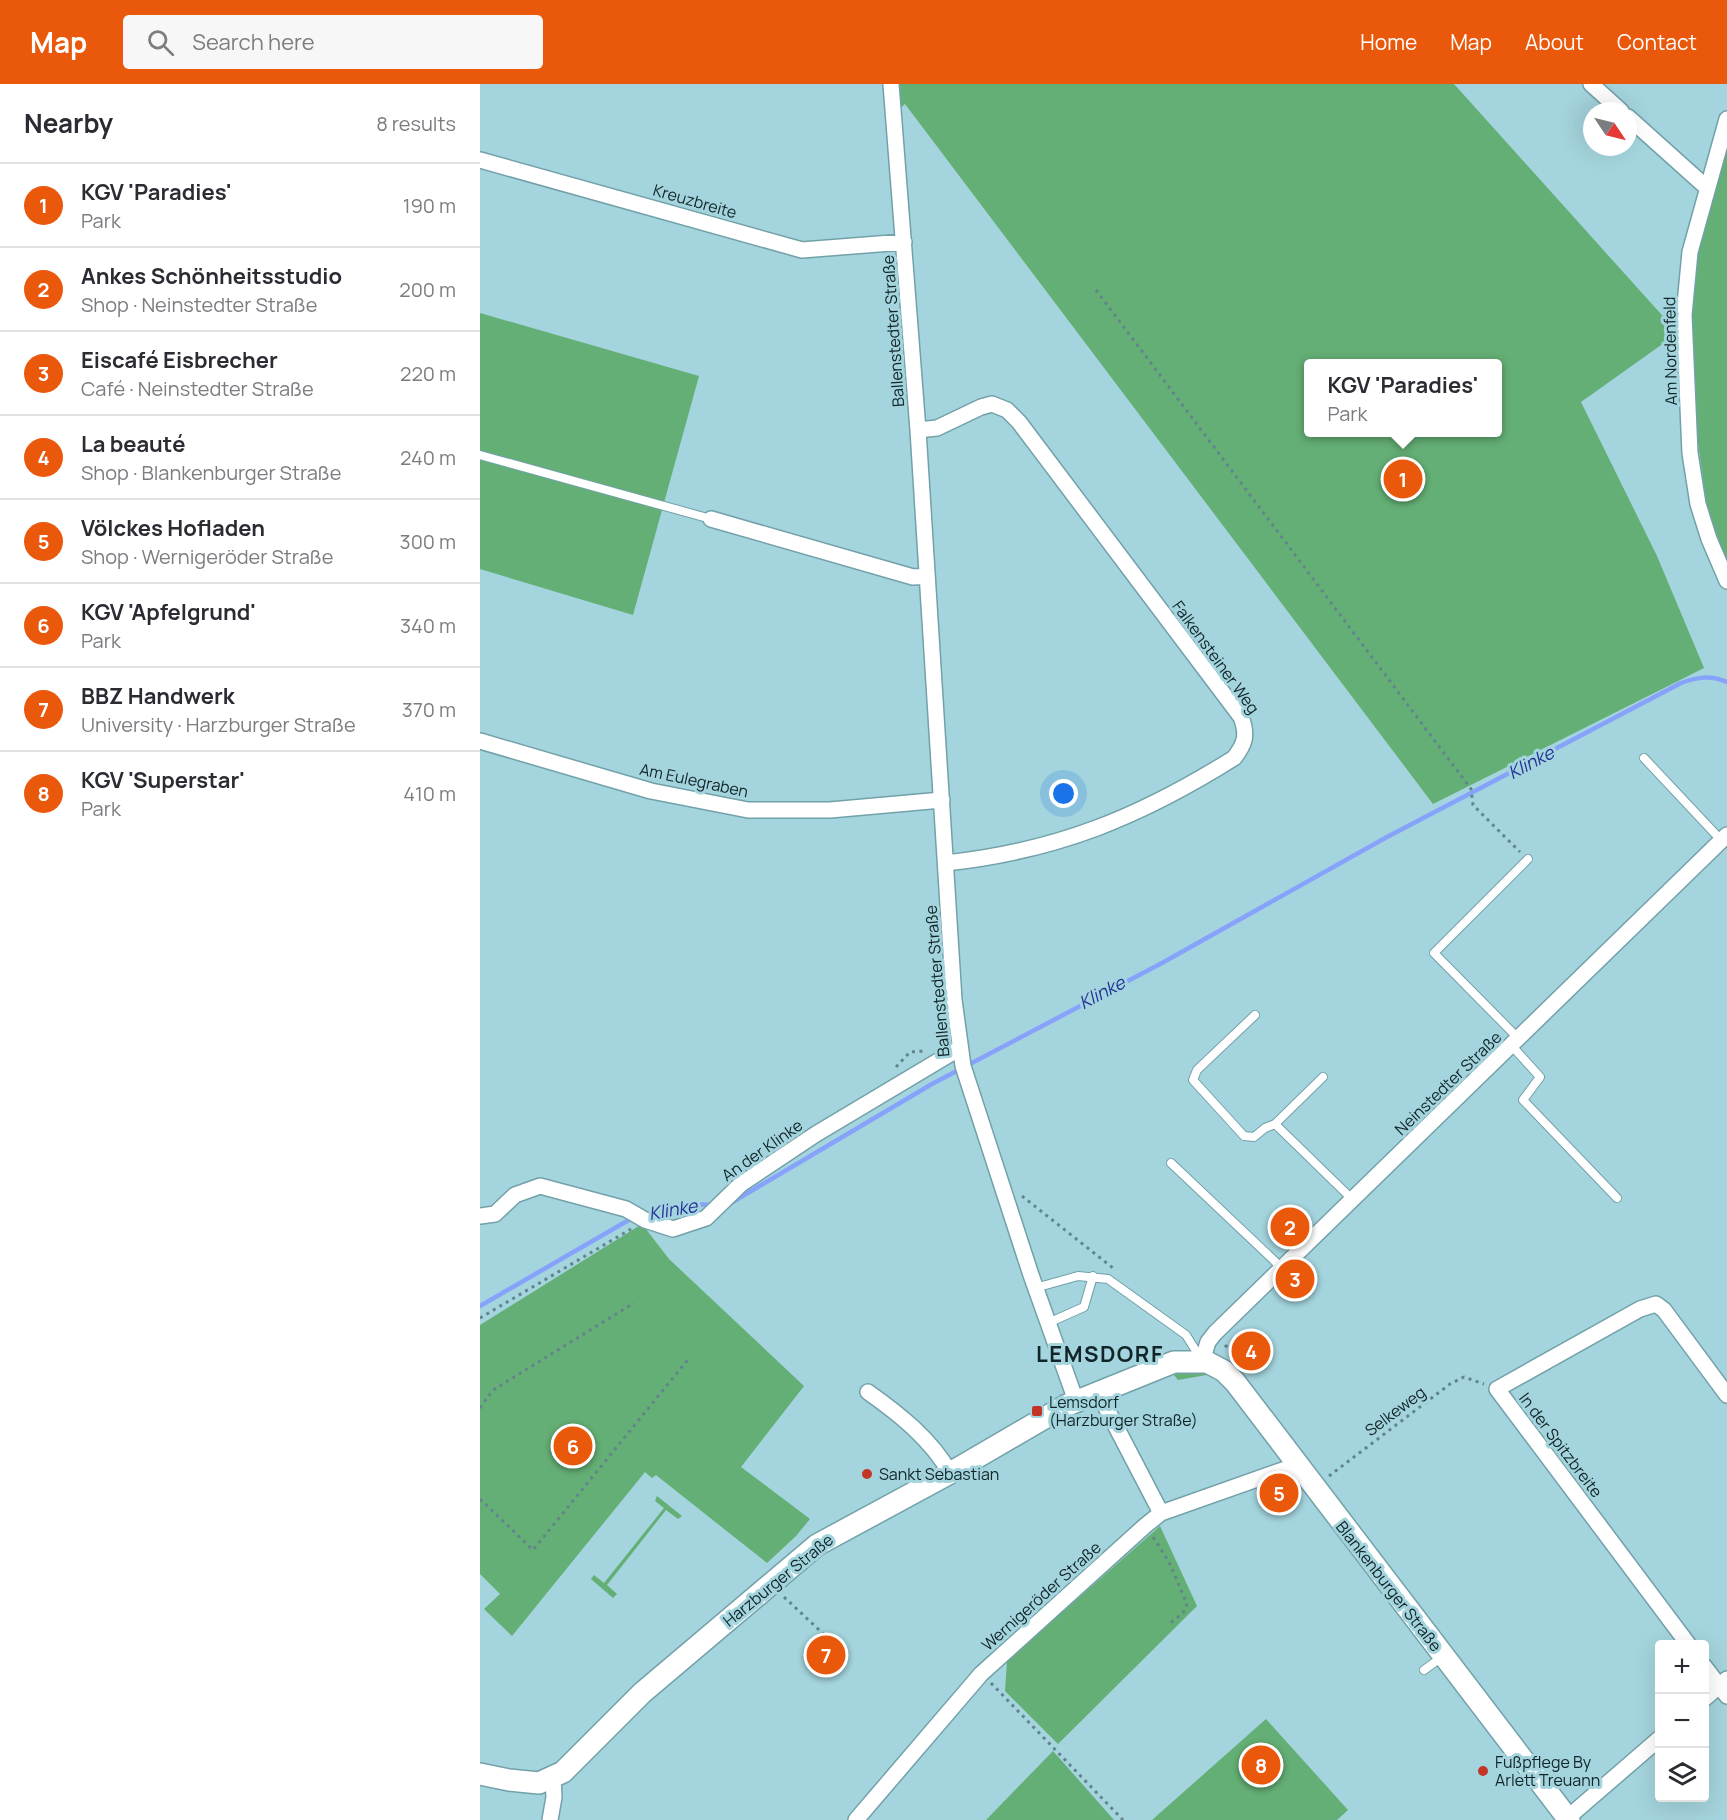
<!DOCTYPE html>
<meta charset="utf-8">
<style>
:root{--surface:#fff;--page:#f7f7f7;--text:#2b2b33;--muted:#7c7c81;--line:#e1e1e2;--accent:#ea580c}
body{margin:0;font-family:Manrope,sans-serif;background:var(--page);color:var(--text)}
.controls{position:absolute;right:18px;bottom:18px;display:grid;overflow:hidden;border-radius:6px;box-shadow:0 6px 24px #0002}
.controls button{width:54px;height:54px;display:grid;place-items:center;padding:0;border:0;border-bottom:2px solid var(--line);background:var(--surface);color:var(--text);font:30px sans-serif}
.compass{position:absolute;left:1103px;top:18px;width:54px;height:54px;border-radius:50%;background:var(--surface);box-shadow:0 6px 24px #0002;rotate:125deg}
.you{position:absolute;left:584px;top:710px;width:21px;height:21px;margin:-15px;border:4px solid #fff;border-radius:50%;background:#1a73e8;box-shadow:0 0 0 9px #1a73e833}
.badge{display:grid;place-items:center;width:39px;height:39px;border-radius:50%;background:var(--accent);color:#fff;font-size:20px;font-weight:700}
.pin{position:absolute;translate:-50% -50%;border:3px solid #fff;box-shadow:0 2px 6px #0006}
.popup{position:absolute;left:824px;top:275px;width:198px;height:78px;box-sizing:border-box;display:grid;place-content:center;border-radius:6px;background:var(--surface);filter:drop-shadow(0 2px 4px #0005);font-size:20px;white-space:nowrap;color:var(--muted)}
.popup b{font-size:22px;color:var(--text)}
.popup::after{content:'';position:absolute;left:50%;top:100%;margin-left:-12px;border:12px solid transparent;border-top-color:var(--surface)}
.list{margin:0;padding:0;list-style:none}
h2{display:flex;justify-content:space-between;align-items:center;height:78px;margin:0;padding:0 24px;font-size:26px}
h2 small{font-size:20px;font-weight:400;color:var(--muted)}
.list li{display:grid;grid-template-columns:39px 1fr auto;gap:18px;align-items:center;box-sizing:border-box;height:84px;padding:0 24px;border-top:2px solid var(--line)}
.list b{display:block;font-size:22px;white-space:nowrap}
.list p{margin:0;font-size:20px;white-space:nowrap;color:var(--muted)}
.list em{font-size:20px;font-style:normal;color:var(--muted)}
.icon{flex:none;width:33px;height:33px;fill:none;stroke:currentColor;stroke-width:2;stroke-linecap:round;stroke-linejoin:round}
.map{position:relative;flex:none;width:1247px;height:1736px;overflow:hidden}
header{display:flex;align-items:center;gap:36px;box-sizing:border-box;height:84px;padding:0 30px;background:var(--accent);color:#fff}
header strong{font-size:28px}
nav{display:flex;gap:33px;margin-inline-start:auto;font-size:21px}
.search{width:420px;height:54px;background:var(--page);display:flex;align-items:center;gap:15px;box-sizing:border-box;padding:0 21px;border-radius:6px;color:var(--muted);font-size:22px}
main{display:flex}
aside{flex:1;background:var(--surface)}
.map>svg:first-child{display:block}
</style>
<header>
<strong>Map</strong>
<div class="search"><svg class="icon" aria-label="search" viewBox="0 0 24 24"><circle cx="10" cy="10" r="6"/><path d="M15 15l6 6"/></svg>Search here</div>
<nav><a>Home</a><a>Map</a><a>About</a><a>Contact</a></nav>
</header>
<main>
<aside>
<h2>Nearby<small>8 results</small></h2>
<ul class="list">
<li><span class="badge">1</span><div><b>KGV 'Paradies'</b><p>Park</p></div><em>190 m</em></li>
<li><span class="badge">2</span><div><b>Ankes Schönheitsstudio</b><p>Shop · Neinstedter Straße</p></div><em>200 m</em></li>
<li><span class="badge">3</span><div><b>Eiscafé Eisbrecher</b><p>Café · Neinstedter Straße</p></div><em>220 m</em></li>
<li><span class="badge">4</span><div><b>La beauté</b><p>Shop · Blankenburger Straße</p></div><em>240 m</em></li>
<li><span class="badge">5</span><div><b>Völckes Hofladen</b><p>Shop · Wernigeröder Straße</p></div><em>300 m</em></li>
<li><span class="badge">6</span><div><b>KGV 'Apfelgrund'</b><p>Park</p></div><em>340 m</em></li>
<li><span class="badge">7</span><div><b>BBZ Handwerk</b><p>University · Harzburger Straße</p></div><em>370 m</em></li>
<li><span class="badge">8</span><div><b>KGV 'Superstar'</b><p>Park</p></div><em>410 m</em></li>
</ul>
</aside>
<div class="map">
<svg width="1247" height="1736" viewBox="0 0 1247 1736">
<rect width="100%" height="100%" fill="#a4d4dd"/>
<path fill="#64af75" fill-rule="evenodd" d="M418,0H974L1198,249L1101,318L1177,472L1224,584L953,720L425,20L419,25ZM828,280H1018V348H828Z
M1247,67V479L1227,423L1218,359L1212,234L1218,164Z
M0,229L219,292L153,531L0,485Z
M162,1140L189,1175L324,1302L261,1383L330,1435L316,1452L287,1479L176,1391L172,1394L165,1388L32,1552L4,1525L20,1510L0,1490V1241Z
M708,1287L732,1290L698,1296L693,1290Z
M177,1412L202,1432L198,1435L186,1426L127,1501L137,1510L133,1514L111,1495L114,1491L124,1499L184,1424L175,1417Z
M680,1442L717,1522L578,1660L525,1607L527,1577Z
M786,1635L868,1726L857,1736H672Z
M573,1667L634,1736H506Z"/>
<g fill="none" stroke-linecap="round" stroke-linejoin="round">
<path stroke="#87a2fb" stroke-width="4.5" d="M251,1119L452,1000L682,879L907,753L1201,599C1218,593 1230,591 1247,598
M165,1131L208,1120L234,1121
M0,1222L154,1133"/>
<defs>
<path id="lane" d="M0,371L231,435
M1164,674L1241,756
M775,931L717,986L713,996L764,1052L774,1053L785,1044L795,1040L873,1116
M1039,955L954,869L1048,775
M1032,962L1060,993L1043,1016L1137,1114
M795,1040L843,993
M691,1079L802,1184
M555,1204L598,1192L628,1195L706,1251L721,1275
M568,1239L604,1223L613,1192
M944,1586L962,1573"/>
<path id="street" d="M411,0L438,346L474,916L483,982L551,1191L596,1317
M1111,0L1141,27
M1148,33L1226,103
M1247,35L1210,168L1204,231L1210,369L1218,420L1229,455L1247,497
M0,76L322,166L424,158
M438,346L457,344L501,323L512,320L527,326L539,338L761,633C768,651 765,660 754,674C660,733 577,767 466,779
M231,435L433,493L447,492
M0,657L171,707L268,726H350L462,716
M0,1132L15,1130L35,1111L60,1102L146,1125L165,1136L193,1145L226,1134L261,1100L336,1050L480,964
M722,1277L728,1258L735,1249L1247,751
M388,1308C419,1330 451,1355 470,1389
M618,1308L681,1429
M1208,1560L1017,1305L1160,1225L1176,1220L1184,1226L1247,1311
M1224,1582L1247,1612
M1224,1615L1247,1595
M70,1736L74,1713L73,1695
M376,1736L501,1590L666,1441L681,1429L817,1381
M1085,1736L1180,1654"/>
<path id="secondary" d="M0,1690L29,1696L59,1699L83,1688L162,1609L337,1461L470,1389L585,1322L694,1278H727L744,1287L755,1298L1089,1736"/>
</defs>
<use href="#lane" stroke="#72a1a9" stroke-width="10"/>
<use href="#street" stroke="#72a1a9" stroke-width="18"/>
<use href="#secondary" stroke="#72a1a9" stroke-width="24"/>
<path stroke="#62858c" stroke-width="3" stroke-dasharray="3 4.5" stroke-linecap="butt" d="M616,206L991,705L993,721L1040,768
M416,983L430,968L445,967
M542,1112L633,1184
M0,1234L151,1145
M745,1261L757,1273
M0,1324L13,1306L154,1219
M849,1392L970,1300L984,1293L1004,1300
M0,1415L53,1466L210,1273
M673,1453L689,1478L707,1520L703,1529L688,1541
M304,1513L352,1558
M511,1599L643,1736"/>
<use href="#lane" stroke="#fff" stroke-width="8"/>
<use href="#street" stroke="#fff" stroke-width="15"/>
<use href="#secondary" stroke="#fff" stroke-width="21"/>
</g>
<g fill="#c33627" stroke="#a4d4dd" stroke-width="2">
<rect x="551" y="1321" width="12" height="12" rx="3"/>
<circle cx="387" cy="1390" r="6"/>
<circle cx="1003" cy="1687" r="6"/>
</g>
<g text-anchor="middle" stroke-width="6" stroke-linejoin="round" paint-order="stroke">
<g font-size="16" fill="#112528" stroke="#a4d4dd">
<text transform="translate(215 117) rotate(16)" y="6">Kreuzbreite</text>
<text transform="translate(413 247) rotate(-94)" y="6">Ballenstedter Straße</text>
<text transform="translate(1190 267) rotate(-91)" y="6">Am Nordenfeld</text>
<text transform="translate(736 573) rotate(54)" y="6">Falkensteiner Weg</text>
<text transform="translate(214 696) rotate(12)" y="6">Am Eulegraben</text>
<text transform="translate(457 897) rotate(-95)" y="6">Ballenstedter Straße</text>
<text transform="translate(968 999) rotate(-44)" y="6">Neinstedter Straße</text>
<text transform="translate(282 1066) rotate(-35)" y="6">An der Klinke</text>
<text transform="translate(915 1327) rotate(-37)" y="6">Selkeweg</text>
<text transform="translate(1081 1361) rotate(53)" y="6">In der Spitzbreite</text>
<text transform="translate(298 1496) rotate(-39)" y="6">Harzburger Straße</text>
<text transform="translate(909 1502) rotate(52)" y="6">Blankenburger Straße</text>
<text transform="translate(561 1512) rotate(-42)" y="6">Wernigeröder Straße</text>
</g>
<g font-size="16" fill="#112528" stroke="#a4d4dd" text-anchor="start">
<text x="569" y="1324">Lemsdorf<tspan x="569" dy="18">(Harzburger Straße)</tspan></text>
<text x="399" y="1396">Sankt Sebastian</text>
<text x="1015" y="1684">Fußpflege By<tspan x="1015" dy="18">Arlett Treuann</tspan></text>
</g>
<g font-size="18" font-style="italic" fill="#233195" stroke="#a4d4dd">
<text transform="translate(1051 679) rotate(-28)" y="6">Klinke</text>
<text transform="translate(622 909) rotate(-28)" y="6">Klinke</text>
<text transform="translate(193 1126) rotate(-10)" y="6">Klinke</text>
</g>
<g font-size="22" font-weight="bold" letter-spacing="1.5" fill="#112528" stroke="#a4d4dd">
<text x="620" y="1278">LEMSDORF</text>
</g>
</g>
</svg>
<div class="controls">
<button>+</button>
<button>−</button>
<button><svg class="icon" aria-label="layers" viewBox="0 0 24 24"><path d="M12 4l9 5-9 5-9-5zM3 14l9 5 9-5"/></svg></button>
</div>
<svg class="compass" viewBox="-18 -18 36 36"><path d="M0-13l5 13h-10z" fill="#e53935"/><path d="M0 13l5-13h-10z" fill="#7c7c81"/></svg>
<div class="you"></div>
<div class="pin badge" style="left:923px;top:395px">1</div>
<div class="popup"><b>KGV 'Paradies'</b>Park</div>
<div class="pin badge" style="left:810px;top:1143px">2</div>
<div class="pin badge" style="left:815px;top:1195px">3</div>
<div class="pin badge" style="left:771px;top:1267px">4</div>
<div class="pin badge" style="left:799px;top:1409px">5</div>
<div class="pin badge" style="left:93px;top:1362px">6</div>
<div class="pin badge" style="left:346px;top:1571px">7</div>
<div class="pin badge" style="left:781px;top:1681px">8</div>
</div>
</main>
